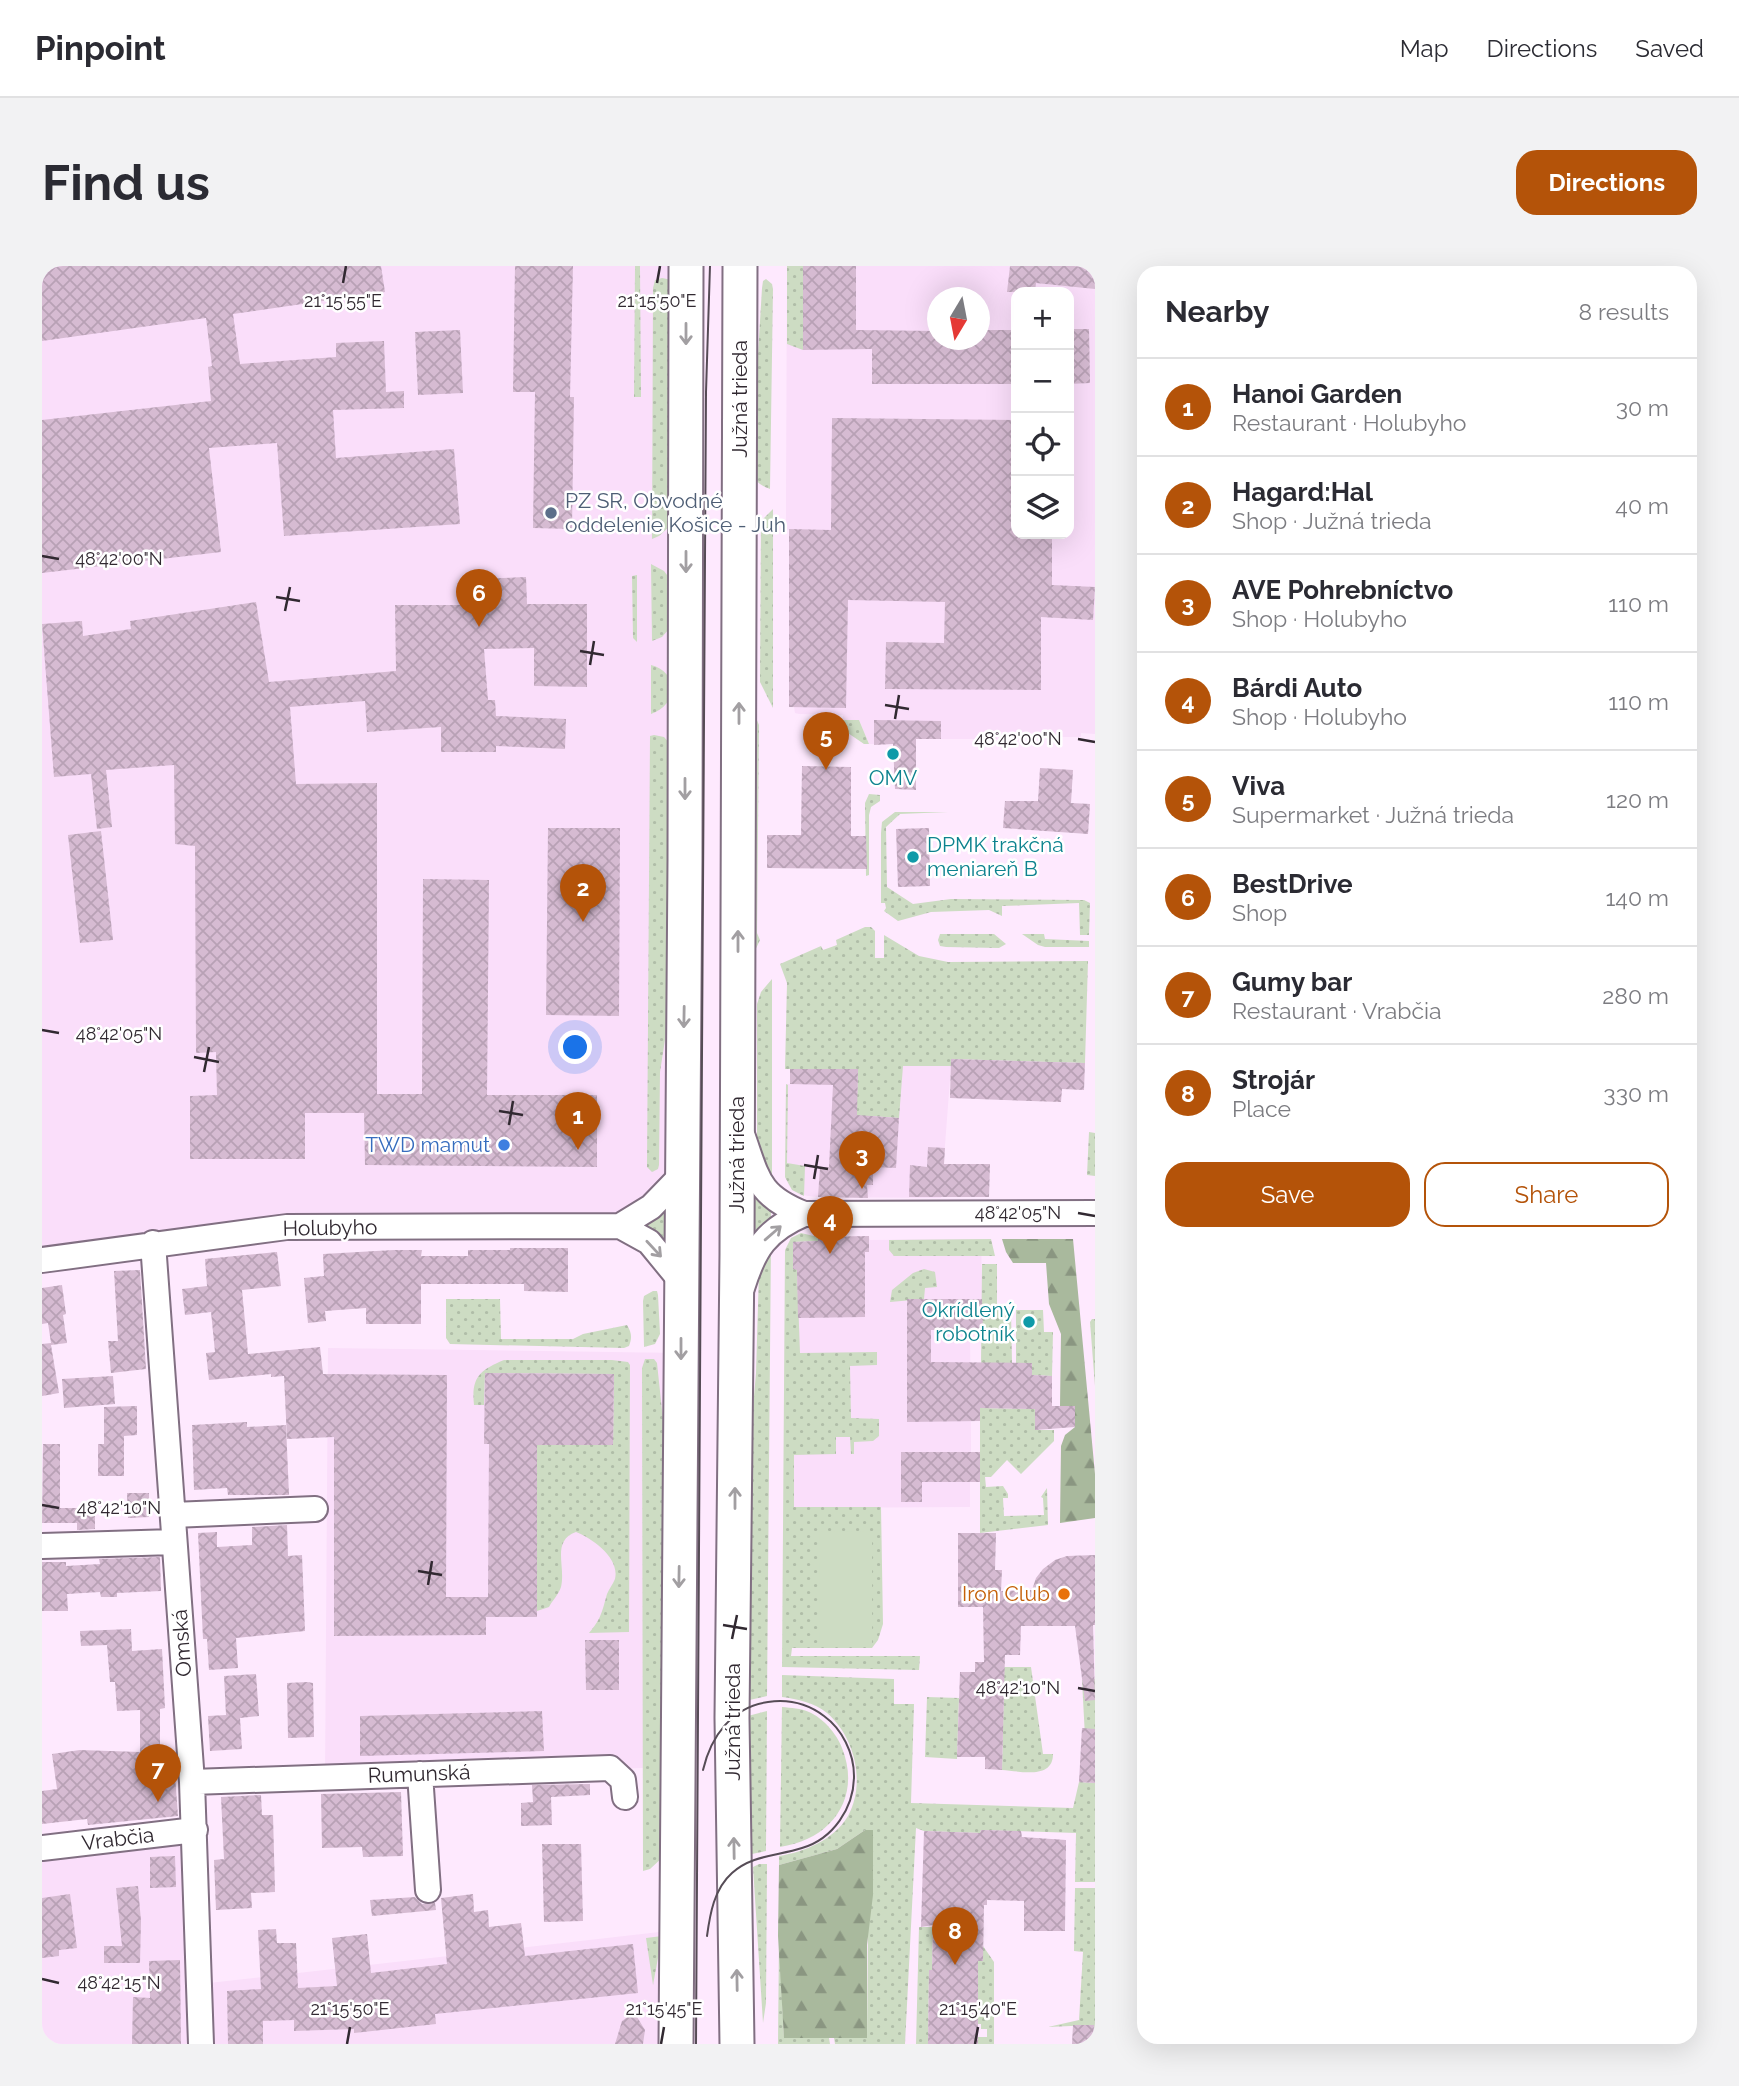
<!DOCTYPE html>
<meta charset="utf-8">
<style>
:root{--surface:#fff;--page:#f2f2f3;--text:#2b2b33;--muted:#7c7c81;--line:#e1e1e2;--accent:#b45309}
body{margin:0;font-family:Raleway,sans-serif;background:var(--page);color:var(--text)}
.controls{position:absolute;right:21px;top:21px;display:grid;overflow:hidden;border-radius:14px;box-shadow:0 7px 28px #0002}
.controls button{width:63px;height:63px;display:grid;place-items:center;padding:0;border:0;border-bottom:2px solid var(--line);background:var(--surface);color:var(--text);font:35px sans-serif}
.compass{position:absolute;left:885px;top:21px;width:63px;height:63px;border-radius:50%;background:var(--surface);box-shadow:0 7px 28px #0002;rotate:190deg}
.you{position:absolute;left:534px;top:782px;width:24px;height:24px;margin:-18px;border:5px solid #fff;border-radius:50%;background:#1a73e8;box-shadow:0 0 0 10px #1a73e833}
.badge{display:grid;place-items:center;width:46px;height:46px;border-radius:50%;background:var(--accent);color:#fff;font-size:23px;font-weight:700}
.pin{position:absolute;translate:-50% -58px;filter:drop-shadow(0 2px 4px #0008)}
.pin::after{content:'';position:absolute;top:37px;width:24px;height:21px;background:inherit;clip-path:polygon(0 0,100% 0,50% 100%)}
.list{margin:0;padding:0;list-style:none}
h2{display:flex;justify-content:space-between;align-items:center;height:91px;margin:0;padding:0 28px;font-size:30px}
h2 small{font-size:23px;font-weight:400;color:var(--muted)}
.list li{display:grid;grid-template-columns:46px 1fr auto;gap:21px;align-items:center;box-sizing:border-box;height:98px;padding:0 28px;border-top:2px solid var(--line)}
.list b{display:block;font-size:26px;white-space:nowrap}
.list p{margin:0;font-size:23px;white-space:nowrap;color:var(--muted)}
.list em{font-size:23px;font-style:normal;color:var(--muted)}
.actions{display:flex;gap:14px;padding:21px 28px}
.actions a{flex:1;padding:16px 0;border:2px solid var(--accent);border-radius:21px;text-align:center;font-size:24px;color:var(--accent)}
.actions .main{background:var(--accent);color:#fff}
.icon{flex:none;width:38px;height:38px;fill:none;stroke:currentColor;stroke-width:2;stroke-linecap:round;stroke-linejoin:round}
.map{position:relative;flex:none;width:1053px;height:1778px;overflow:hidden;border-radius:21px}
header{display:flex;align-items:center;gap:42px;box-sizing:border-box;height:98px;padding:0 35px;background:var(--surface);border-bottom:2px solid var(--line)}
header strong{font-size:33px}
nav{display:flex;gap:38px;margin-inline-start:auto;font-size:24px}
.intro{display:flex;align-items:center;justify-content:space-between;box-sizing:border-box;height:168px;padding:0 42px}
h1{margin:0;font-size:49px}
.button{padding:18px 32px;border-radius:21px;background:var(--accent);color:#fff;font-size:24px;font-weight:700}
main{display:flex;gap:42px;padding:0 42px}
aside{flex:1;background:var(--surface);border-radius:21px;box-shadow:0 7px 28px #0002}
.map>svg:first-child{display:block}
</style>
<header>
<strong>Pinpoint</strong>
<nav><a>Map</a><a>Directions</a><a>Saved</a></nav>
</header>
<div class="intro"><h1>Find us</h1><a class="button">Directions</a></div>
<main>
<div class="map">
<svg width="1053" height="1778" viewBox="0 0 1053 1778">
<defs>
<pattern id="grass-dots" width="8" height="8" patternUnits="userSpaceOnUse" patternTransform="scale(1.75)"><rect width="8" height="8" fill="#cddcc3"/><path d="M2 2h.1M6 6h.1" fill="none" stroke="#b0bda8" stroke-width="1.8" stroke-linecap="round"/></pattern>
<pattern id="forest-firs" width="22" height="20" patternUnits="userSpaceOnUse" patternTransform="scale(1.75)"><rect width="22" height="20" fill="#a9b99d"/><path d="M5 1l3.5 6h-7zM16 11l3.5 6h-7z" fill="#8a9681"/></pattern>
<pattern id="building-cross-hatch" width="8" height="8" patternUnits="userSpaceOnUse" patternTransform="scale(1.75)"><rect width="8" height="8" fill="#d6bbd2"/><path d="M0 0l8 8M0 8l8-8" fill="none" stroke="#b8a1b5"/></pattern>
</defs>
<rect width="100%" height="100%" fill="#fee9fe"/>
<path fill="#fadefa" fill-rule="evenodd" d="M0,0H644L640,909L597,950L267,960L0,992Z
M745,0H1053V468L1039,467V471H1004V467L956,466L955,473H874V478H827L817,454H801V449L757,448L753,447L752,441H747V264L744,263V226ZM974,26H1027V268H974ZM895,32H937V74H895Z
M818,800H909L899,932L776,931L758,929L747,920L743,911L744,818H748V803H816Z
M827,970L828,974L939,973L941,1064H928L929,1186H932V1216H928V1241L752,1242L751,976L775,975L776,971Z
M286,1082L639,1087L635,1501L283,1511Z
M153,1564L158,1718L635,1664L634,1778H0V1582Z"/>
<path fill="url(#grass-dots)" d="M593,0H598L599,131H592Z
M745,0H761V84L745,78Z
M620,12L630,14L628,260L617,270L610,273L611,22L613,14Z
M724,13L730,18L731,23L728,223C717,219 713,215 709,204L720,22L721,15Z
M731,243V442L718,416L719,255Z
M609,298L622,305L628,313L627,363L620,371L610,375Z
M595,309V376L591,372L590,310Z
M609,399C637,406 636,439 609,448Z
M712,447L717,459L715,667L718,674L710,691Z
M801,454H817L827,478H822L803,465Z
M612,469L622,471L629,479L627,748L618,806L617,899L616,903L610,906L605,901L608,470Z
M827,528L838,529V535L829,541L827,549V609L824,610L823,537Z
M853,546H906L858,548L844,561L845,621L871,638L909,633L1042,634L1048,637L1047,669H1038L1037,637L960,640V650L947,644L889,646L856,655L842,645L844,642L843,637H839V567L840,556Z
M823,661H829L833,665V692H842V669L877,690L906,696L1046,695L1043,797L910,793L909,800H861L857,852L829,850L814,863L816,803H743L745,717L738,698L779,680L781,684L795,679L794,674Z
M898,668H952L964,678L957,682L904,681L898,680L896,674Z
M980,668H1002L1003,673L1047,675V681H1003L996,679Z
M730,713V922L717,894L715,871V738L719,726Z
M744,818L746,819L745,897L763,900L762,930L750,924L743,911Z
M1047,866L1053,867V910L1045,909Z
M707,914L729,939V960L710,982Z
M625,940L626,983L605,966L606,958L615,952Z
M759,967L776,971V975L751,976L755,1004L758,1087L835,1086V1099L808,1100L809,1152L837,1153V1170L831,1175L812,1176V1188H809L808,1171H794V1188L752,1189V1241H839L841,1358L836,1374L830,1382H750L749,1390H878L877,1404L740,1401L743,984L749,972Z
M949,973L953,990H852L847,984V974Z
M729,976L725,1430L703,1435L705,1211L714,1107L717,1005Z
M940,998H955V1044H969L970,1097H939Z
M882,1003L893,1006L895,1021L883,1022L882,1033L848,1036L850,1024L871,1007Z
M611,1025H615L616,1029L618,1068L613,1078L602,1081L601,1035L602,1030Z
M404,1033H458L459,1073H531L541,1068L585,1059C590,1067 590,1072 587,1080L582,1082L408,1078L404,1072Z
M974,1044H1001L1002,1066H1011L1010,1110L990,1109V1097H974Z
M1050,1053H1053V1120L1048,1056Z
M603,1093H612L615,1097L624,1182L621,1591L608,1603L601,1605L600,1102Z
M462,1094H570L586,1096L588,1099L587,1366L547,1367C559,1353 560,1346 565,1328C567,1323 571,1318 573,1313C578,1292 551,1273 534,1266C509,1275 524,1300 519,1321C517,1328 510,1335 507,1341L495,1345V1179H571L572,1108L443,1107L442,1139H432C429,1111 438,1104 462,1094Z
M938,1142L993,1143V1164H1012V1175L979,1208L965,1194L949,1211H943L944,1221L961,1220L966,1228V1232H961L962,1250L1002,1249L1001,1232L999,1231L1005,1222L1006,1259L938,1267Z
M956,1401H989L1001,1488H1011C1011,1514 978,1505 960,1504L962,1419Z
M740,1409L852,1413V1438H872L869,1537L1031,1542L1037,1516L1053,1517V1616H1033L1034,1567L939,1564L938,1567L882,1565L874,1562L863,1778H793L792,1772L825,1771L826,1666L823,1564L795,1583L737,1599V1590C762,1586 792,1574 806,1550C824,1517 813,1471 785,1447C773,1437 755,1433 740,1431Z
M1053,1413V1490H1044L1040,1414Z
M885,1431L917,1432L915,1493L883,1491Z
M740,1441C749,1442 759,1442 767,1446C781,1452 795,1468 800,1482C820,1532 789,1574 738,1581Z
M725,1445L724,1585L710,1588L702,1451Z
M717,1598H725L724,1737L721,1757L711,1601Z
M1033,1622H1053V1778L1052,1759L1006,1761L1037,1754L1041,1686L1032,1685Z
M877,1661H891L890,1704H887L886,1778H874Z
M620,1670L611,1719L604,1672Z
M737,1671L742,1771L787,1772L788,1778H736Z
M941,1680L952,1696V1778H936V1771H945V1763H939V1758H936V1695Z"/>
<path fill="url(#forest-firs)" d="M960,973H1031L1053,1208V1252L1018,1257L1019,1180L1023,1169L1033,1161V1140H1018L1019,1068L1007,1038L1004,997H971L964,986Z
M823,1564H831V1629L825,1679V1772H742L736,1670L737,1599L795,1583Z"/>
<path fill="#cddcc3" d="M778,1265L830,1266V1377H777Z"/>
<path fill="url(#building-cross-hatch)" d="M0,0H339L343,26L191,48L198,98L294,91V77L342,75L344,126L362,125V142L291,144L294,192L412,183L418,258L242,270L235,177L167,182L179,286L0,307V154L169,135L166,101L170,100L164,52L0,75Z
M473,0H531L528,131H532L530,263L491,262L493,126H471Z
M761,0H814V64L895,65V74H937V64H974V118H830V83L761,84Z
M968,0H1053V23L994,17L993,26H965Z
M1027,63H1047L1048,117L1027,118Z
M418,64L421,127L376,129L373,66Z
M790,152L974,154V268H1010V319L1053,321L1051,354L999,351V424L843,423L844,376L902,377L903,336L806,334L804,442L747,441V263L789,264Z
M484,311L485,338H545V421L492,420V382L442,383L446,434H453L454,450L524,453L523,483L454,480V486H399V461L325,466L323,435L248,441L254,518L335,517V828H380L381,613L447,614L445,829H555V901L323,899L322,847H263V893H148V830L175,829L174,786L154,787L153,580L133,578L132,499L64,504L70,561L55,563L49,508L12,511L0,358L40,355L41,370L89,363L88,355L214,336L227,416L354,405L353,339H436L435,313Z
M832,454L899,455V473H874V524L853,523L851,478L832,479Z
M760,500L809,501V570H824L825,603L725,602V569H759Z
M998,502L1031,504L1029,537L1048,538L1046,568L961,562L963,535H996Z
M506,562H578L577,750L504,749Z
M887,562L888,620L856,621L854,563Z
M59,565L71,674L38,677L26,569Z
M909,793L1043,797L1042,824L1020,823L1019,836L908,832Z
M748,803H816L815,849L857,852L854,902L831,901V919H825L826,932L776,931L778,901H787L791,819L748,818Z
M886,881L903,882L902,898H948L947,931H867L868,899L885,901Z
M827,970V986H823V1051L756,1052L755,1004L751,1003V976L776,975V971Z
M468,982H526V1026L482,1025V1018H379V1058H324V1042L283,1045L284,1055L266,1057L262,1012L282,1010L281,988L352,984H380L379,990H426V984H468Z
M235,986L239,1020L200,1024L206,1088L278,1081L281,1108L405,1109L404,1331H446L447,1178H442L443,1107L572,1108L571,1179H495V1351H444V1369L292,1370V1171L245,1173L242,1110L229,1111V1108L167,1114L164,1087L173,1086L169,1046L143,1049L140,1023L165,1020L163,993Z
M98,1004L104,1103L69,1107L66,1075H76L72,1005Z
M20,1019L24,1048L21,1049L25,1077L9,1079L17,1127L0,1130V1078L9,1077L6,1057L0,1058V1022Z
M865,1033H940L941,1064H889V1096L990,1097V1109L1010,1110V1140H1033V1161L993,1164V1143L938,1142V1155L865,1156Z
M71,1110L73,1138L22,1142L20,1113Z
M95,1140V1169L82,1170V1210H56V1178H62V1141Z
M205,1156V1161L244,1159L247,1229H186L185,1222L152,1224L150,1159Z
M1,1178H18V1242H53V1263L35,1264V1257H0Z
M859,1186H938V1216H880V1236H859Z
M85,1227H107V1251L86,1252Z
M245,1259L246,1290L260,1289L263,1365L194,1372L196,1402L167,1404L165,1373H161L156,1267L175,1266V1281L210,1279V1261Z
M916,1267H954L953,1304H960L959,1325L990,1324L994,1312L1001,1303L1013,1294L1025,1290L1053,1289V1359H1051L1053,1434L1043,1435L1033,1360H979L978,1389H963L960,1504L943,1503V1491H915L918,1406H933V1396H942L941,1341H916Z
M118,1291L119,1325L75,1327V1331H59L58,1326L25,1328L26,1345H0V1296H24V1300L58,1298L57,1293Z
M89,1363L90,1385L120,1383L123,1442L118,1443V1485L121,1509H133L136,1550L46,1559L45,1553L0,1558V1525L15,1523L10,1488L38,1484L98,1486V1444L75,1445L73,1416H68L65,1379L39,1380L38,1365Z
M543,1374H577V1424H544Z
M214,1408L217,1450L198,1452L200,1483L168,1485L166,1450L184,1449L182,1410Z
M265,1416L271,1417L272,1471L246,1472L245,1417Z
M500,1445L502,1485L318,1490V1450Z
M1040,1462L1053,1463V1517L1037,1516Z
M548,1518V1529L509,1531L510,1559L479,1560V1537L491,1536L490,1519Z
M359,1526L361,1590L321,1591L320,1581L280,1582L279,1528Z
M219,1529L220,1549H231L233,1626L209,1627L210,1642L174,1644L172,1594L182,1593L179,1531Z
M939,1564L979,1565L980,1571L1024,1574L1023,1665H982V1635L945,1634V1639H942L941,1695H936V1778H886L887,1704H890L891,1659L879,1661L882,1565L938,1567Z
M500,1578H539L541,1655L502,1656Z
M133,1590L134,1621L108,1622V1591Z
M96,1620L99,1655L98,1697H62V1680H80L74,1622Z
M28,1628L35,1682L17,1684V1690L0,1692V1632Z
M431,1628L432,1646L446,1644L447,1661L479,1657L483,1690L591,1678L596,1727L393,1748L394,1758L312,1767V1763L252,1765V1754L221,1755V1778H186L185,1725L219,1723L216,1664L234,1663L235,1677H254L256,1722L295,1720L290,1672L325,1668L329,1707L405,1698L399,1632Z
M373,1631L380,1638L393,1637L394,1644L330,1650L328,1634Z
M138,1694L139,1778H90L91,1731L108,1732L107,1695Z
M592,1746L603,1764L601,1778H573L580,1755Z
M1031,1759H1052L1051,1778H1030Z"/>
<g fill="none" stroke-linecap="round" stroke-linejoin="round">
<defs>
<path id="street" d="M701,871C716,914 717,930 762,948L1053,947
M578,960L609,941L640,909
M111,977L150,1516L159,1778
M0,994L245,961L578,960L607,976L639,1015
M700,1022C712,983 724,964 762,948
M131,1249L273,1243
M0,1280L132,1276
M378,1508L386,1624
M150,1516L568,1502L581,1514L583,1531
M0,1582L153,1564"/>
<path id="secondary" d="M634,1778L643,594L644,0
M695,1778L690,1452L695,988L698,0"/>
</defs>
<use href="#street" stroke="#816f82" stroke-width="28"/>
<use href="#secondary" stroke="#816f82" stroke-width="37"/>
<use href="#street" stroke="#fff" stroke-width="24"/>
<use href="#secondary" stroke="#fff" stroke-width="33"/>
<path stroke="#564c56" stroke-width="2" d="M661,1504C669,1470 690,1441 726,1436C746,1433 766,1438 782,1450C800,1463 812,1487 812,1510C812,1542 791,1573 760,1582C735,1590 710,1589 690,1607C672,1623 668,1648 665,1670
M654,1778L664,126L668,0"/>
</g>
<defs><path id="oneway-shaft" d="M-6 0H5M1.5-3L5.5 0L1.5 3" fill="none" stroke-width="1.6" stroke-linecap="round" stroke-linejoin="round" transform="scale(1.75)"/></defs>
<g stroke="#a29fa2">
<use href="#oneway-shaft" transform="translate(644 68) rotate(90)"/>
<use href="#oneway-shaft" transform="translate(644 296) rotate(90)"/>
<use href="#oneway-shaft" transform="translate(697 447) rotate(-90)"/>
<use href="#oneway-shaft" transform="translate(643 523) rotate(90)"/>
<use href="#oneway-shaft" transform="translate(696 675) rotate(-90)"/>
<use href="#oneway-shaft" transform="translate(642 751) rotate(91)"/>
<use href="#oneway-shaft" transform="translate(731 967) rotate(-41)"/>
<use href="#oneway-shaft" transform="translate(612 983) rotate(47)"/>
<use href="#oneway-shaft" transform="translate(639 1083) rotate(90)"/>
<use href="#oneway-shaft" transform="translate(693 1232) rotate(-90)"/>
<use href="#oneway-shaft" transform="translate(637 1311) rotate(91)"/>
<use href="#oneway-shaft" transform="translate(692 1582) rotate(-91)"/>
<use href="#oneway-shaft" transform="translate(695 1714) rotate(-91)"/>
</g>
<path fill="none" stroke="#312931" stroke-width="2.5" d="M301,17L304,0M615,17L618,0M0,290L17,293M234,331L258,335M243,345L248,321M538,385L562,389M548,399L552,375M843,439L867,443M853,453L857,429M1036,473L1053,476M0,764L17,767M152,791L177,796M162,806L167,781M457,845L481,849M467,859L471,835M762,899L786,903M772,913L776,889M1036,947L1053,950M0,1239L17,1242M376,1305L400,1309M386,1319L390,1295M681,1359L705,1363M690,1373L695,1349M1036,1422L1053,1425M0,1713L17,1717M305,1778L308,1761M619,1778L622,1761M933,1778L936,1761"/>
<circle fill="#5c6f8a" stroke="#fff" stroke-width="2.5" cx="509" cy="247" r="7"/>
<g fill="#0f9aa8" stroke="#fff" stroke-width="2.5">
<circle cx="851" cy="488" r="7"/>
<circle cx="871" cy="591" r="7"/>
<circle cx="987" cy="1056" r="7"/>
</g>
<circle fill="#3f7fe0" stroke="#fff" stroke-width="2.5" cx="462" cy="879" r="7"/>
<circle fill="#e8710a" stroke="#fff" stroke-width="2.5" cx="1022" cy="1328" r="7"/>
<g text-anchor="middle" stroke-width="5" stroke-linejoin="round" paint-order="stroke">
<g font-size="21" fill="#312931" stroke="#fff">
<text transform="translate(698 133) rotate(-90)" y="7">Južná trieda</text>
<text transform="translate(695 889) rotate(-90)" y="7">Južná trieda</text>
<text transform="translate(288 962) rotate(-1)" y="7">Holubyho</text>
<text transform="translate(140 1377) rotate(-94)" y="7">Omská</text>
<text transform="translate(691 1456) rotate(-90)" y="7">Južná trieda</text>
<text transform="translate(377 1508) rotate(-2)" y="7">Rumunská</text>
<text transform="translate(76 1573) rotate(-7)" y="7">Vrabčia</text>
</g>
<g font-size="21" fill="#4e5e75" stroke="#fff" text-anchor="start">
<text x="523" y="242">PZ SR, Obvodné<tspan x="523" dy="24">oddelenie Košice - Juh</tspan></text>
</g>
<g font-size="21" fill="#0d838f" stroke="#fff">
<text x="851" y="519">OMV</text>
<text x="885" y="586" text-anchor="start">DPMK trakčná<tspan x="885" dy="24">meniareň B</tspan></text>
<text x="973" y="1051" text-anchor="end">Okrídlený<tspan x="973" dy="24">robotník</tspan></text>
</g>
<g font-size="21" fill="#366cbe" stroke="#fff" text-anchor="end">
<text x="448" y="886">TWD mamut</text>
</g>
<g font-size="21" fill="#c56008" stroke="#fff" text-anchor="end">
<text x="1008" y="1335">Iron Club</text>
</g>
</g>
<g font-size="18" text-anchor="middle" fill="#312931" stroke="#fff" stroke-width="5" stroke-linejoin="round" paint-order="stroke">
<text x="301" y="41">21°15'55"E</text>
<text x="615" y="41">21°15'50"E</text>
<text x="77" y="299">48°42'00"N</text>
<text x="976" y="479">48°42'00"N</text>
<text x="77" y="774">48°42'05"N</text>
<text x="976" y="953">48°42'05"N</text>
<text x="77" y="1248">48°42'10"N</text>
<text x="976" y="1428">48°42'10"N</text>
<text x="77" y="1723">48°42'15"N</text>
<text x="308" y="1749">21°15'50"E</text>
<text x="622" y="1749">21°15'45"E</text>
<text x="936" y="1749">21°15'40"E</text>
</g>
</svg>
<div class="controls">
<button>+</button>
<button>−</button>
<button><svg class="icon" aria-label="locate" viewBox="0 0 24 24"><circle cx="12" cy="12" r="6"/><path d="M12 2v4M12 18v4M2 12h4M18 12h4"/></svg></button>
<button><svg class="icon" aria-label="layers" viewBox="0 0 24 24"><path d="M12 4l9 5-9 5-9-5zM3 14l9 5 9-5"/></svg></button>
</div>
<svg class="compass" viewBox="-18 -18 36 36"><path d="M0-13l5 13h-10z" fill="#e53935"/><path d="M0 13l5-13h-10z" fill="#7c7c81"/></svg>
<div class="you"></div>
<div class="pin badge" style="left:536px;top:884px">1</div>
<div class="pin badge" style="left:541px;top:656px">2</div>
<div class="pin badge" style="left:820px;top:923px">3</div>
<div class="pin badge" style="left:788px;top:988px">4</div>
<div class="pin badge" style="left:784px;top:504px">5</div>
<div class="pin badge" style="left:437px;top:361px">6</div>
<div class="pin badge" style="left:116px;top:1536px">7</div>
<div class="pin badge" style="left:913px;top:1699px">8</div>
</div>
<aside>
<h2>Nearby<small>8 results</small></h2>
<ul class="list">
<li><span class="badge">1</span><div><b>Hanoi Garden</b><p>Restaurant · Holubyho</p></div><em>30 m</em></li>
<li><span class="badge">2</span><div><b>Hagard:Hal</b><p>Shop · Južná trieda</p></div><em>40 m</em></li>
<li><span class="badge">3</span><div><b>AVE Pohrebníctvo</b><p>Shop · Holubyho</p></div><em>110 m</em></li>
<li><span class="badge">4</span><div><b>Bárdi Auto</b><p>Shop · Holubyho</p></div><em>110 m</em></li>
<li><span class="badge">5</span><div><b>Viva</b><p>Supermarket · Južná trieda</p></div><em>120 m</em></li>
<li><span class="badge">6</span><div><b>BestDrive</b><p>Shop</p></div><em>140 m</em></li>
<li><span class="badge">7</span><div><b>Gumy bar</b><p>Restaurant · Vrabčia</p></div><em>280 m</em></li>
<li><span class="badge">8</span><div><b>Strojár</b><p>Place</p></div><em>330 m</em></li>
</ul>
<div class="actions"><a class="main">Save</a><a>Share</a></div>
</aside>
</main>
